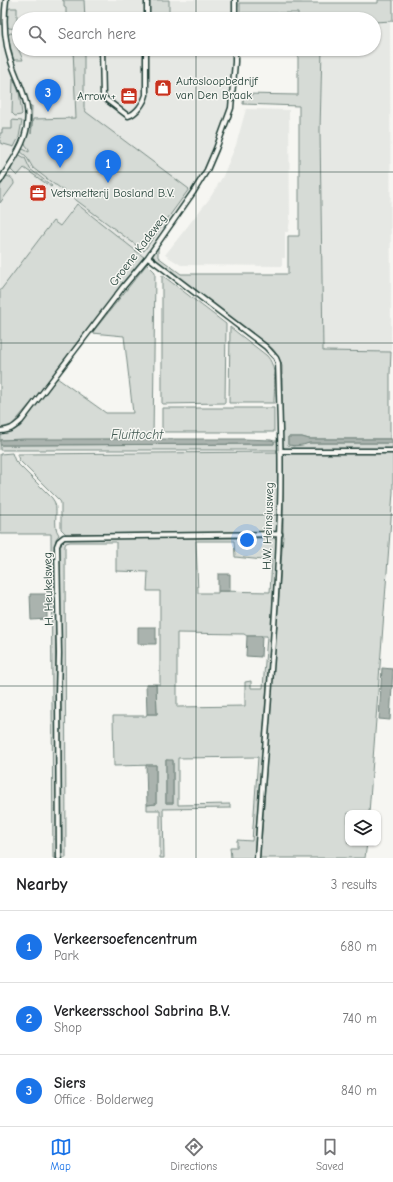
<!DOCTYPE html>
<meta charset="utf-8">
<style>
:root{--surface:#fff;--page:#f2f2f2;--text:#202124;--muted:#757577;--line:#e0e0e0;--accent:#1a73e8}
body{margin:0;font-family:"Comic Neue",sans-serif;background:var(--page);color:var(--text)}
.controls{position:absolute;right:12px;bottom:12px;display:grid;overflow:hidden;border-radius:8px;box-shadow:0 1px 3px #0004}
.controls button{width:36px;height:36px;display:grid;place-items:center;padding:0;border:0;border-bottom:1px solid var(--line);background:var(--surface);color:var(--text);font:20px sans-serif}
.you{position:absolute;left:247px;top:540px;width:14px;height:14px;margin:-10px;border:3px solid #fff;border-radius:50%;background:#1a73e8;box-shadow:0 0 0 6px #1a73e833}
.badge{display:grid;place-items:center;width:26px;height:26px;border-radius:50%;background:var(--accent);color:#fff;font-size:13px;font-weight:700}
.pin{position:absolute;translate:-50% -33px;filter:drop-shadow(0 1px 2px #0008)}
.pin::after{content:'';position:absolute;top:21px;width:14px;height:12px;background:inherit;clip-path:polygon(0 0,100% 0,50% 100%)}
.list{margin:0;padding:0;list-style:none}
h2{display:flex;justify-content:space-between;align-items:center;height:52px;margin:0;padding:0 16px;font-size:17px}
h2 small{font-size:13px;font-weight:400;color:var(--muted)}
.list li{display:grid;grid-template-columns:26px 1fr auto;gap:12px;align-items:center;box-sizing:border-box;height:72px;padding:0 16px;border-top:1px solid var(--line)}
.list b{display:block;font-size:15px;white-space:nowrap}
.list p{margin:0;font-size:13px;white-space:nowrap;color:var(--muted)}
.list em{font-size:13px;font-style:normal;color:var(--muted)}
.icon{flex:none;width:22px;height:22px;fill:none;stroke:currentColor;stroke-width:2;stroke-linecap:round;stroke-linejoin:round}
.map{position:relative;flex:none;width:393px;height:858px;overflow:hidden}
.search{position:absolute;background:var(--surface);box-shadow:0 1px 3px #0004;left:12px;right:12px;top:12px;height:44px;display:flex;align-items:center;gap:10px;box-sizing:border-box;padding:0 14px;border-radius:22px;color:var(--muted);font-size:15px}
.sheet{height:268px;background:var(--surface)}
nav{display:flex;justify-content:space-around;align-items:center;box-sizing:border-box;height:56px;border-top:1px solid var(--line);background:var(--surface);font-size:11px;color:var(--muted)}
nav a{display:grid;justify-items:center;gap:2px}
nav .on{color:var(--accent)}
.map>svg:first-child{display:block}
</style>
<div class="map">
<svg width="393" height="858" viewBox="0 0 393 858">
<rect width="100%" height="100%" fill="#f6f6f2"/>
<filter id="ink" filterUnits="userSpaceOnUse"><feTurbulence type="fractalNoise" baseFrequency=".025" numOctaves="2"/><feDisplacementMap in="SourceGraphic" scale="8" xChannelSelector="R" yChannelSelector="G"/><feConvolveMatrix kernelMatrix="1 2 1 2 8 2 1 2 1" color-interpolation-filters="sRGB"/></filter>
<g filter="url(#ink)">
<path fill="#e6e8e4" d="M0,0H302V9L238,7L237,19H19V49H236L234,99L218,152L143,259L75,205L0,305Z
M374,22H390L391,352L323,351L320,130L322,49H374Z
M246,109L289,110L290,220L288,232H285V258H282V266L181,265L165,255L198,213L210,198L223,176L236,145Z"/>
<path fill="#d6dbd6" stroke="#7a8c85" fill-rule="evenodd" d="M62,0H84L85,19H68V16H66V8L64,7V1Z
M148,0H169V19H148Z
M378,0H393V21L374,22V19H298V13H240V3H378Z
M10,8H17V29L9,28L7,26L8,9Z
M10,33L18,34V48L23,60H14L13,58L8,36Z
M73,49H84V108L86,112L189,189L144,251L56,185H55L33,168L26,156L20,151L23,149L29,152V149L24,143L28,129V108L32,106L31,134L33,119L76,118Z
M153,49H230V51L153,50Z
M298,49H322L320,130L323,351L391,352L390,374V439H309L302,437H288V444L293,446L309,443H393L392,449L290,450L284,448L282,444V366C280,360 277,354 273,349L155,260L152,254L158,243V257L181,274H288V236H299V106L243,104L244,94L298,95Z
M13,78L19,92L22,114L21,115L15,116L12,113Z
M12,120L22,121L19,137L14,147L0,143V133H2V129H12Z
M18,154L25,158L30,169L52,186L51,187L24,168L17,176L11,170V166Z
M6,176C11,177 14,179 14,184L0,203V187Z
M77,204L145,258L73,348L37,396L12,425L0,428V291L53,221L60,226Z
M147,264L155,272L153,439L0,440V432L7,431L20,427L57,378L106,413H133L124,336L92,333Z
M162,275L226,324L225,403L162,404Z
M230,327L266,355C278,366 274,388 274,403H229Z
M162,408H274V432H163L162,431Z
M274,441H279V450H0V445L274,444Z
M278,452L279,453V525L277,530L274,532L66,534L61,529V503L60,501L19,460L17,454Z
M393,452V492L369,813H348V843H367L365,858H260L283,536V458L284,455L288,453Z
M12,453L15,461L52,498C61,508 51,524 59,535L56,539L55,547L57,858H53L51,534H0V454Z
M75,538H274L277,541L272,619L254,858H231L230,847H237V840L252,841L258,757L178,758V805L230,804V808L163,809L164,858H160V810H147V805L156,804V765L114,766L113,716H146L147,714H157L156,684H160V591H147L148,572L116,571V542H70L66,543L65,545L66,858H62L60,548V543L64,539ZM196,541H234L235,557L272,561L270,592L218,591V593H198ZM177,633L244,634L247,636H267L263,688H251V681L245,682V706L177,707ZM166,760L173,761V803H166Z"/>
<path fill="#aab3ae" stroke="#72847d" d="M288,437H302L309,439H392V443H309C301,446 295,446 288,445Z
M24,439H244L271,440L274,441V444L0,445V440Z
M218,574H230V591H218Z
M30,594H47V619L31,620Z
M138,627H156V644H138Z
M247,636H262L261,657L246,656Z
M382,668L393,669L390,720L379,719Z
M146,684H156L157,714H147Z
M166,760H173V803H166Z
M146,765H156V804L147,805Z"/>
<g fill="none" stroke-linecap="round" stroke-linejoin="round">
<defs>
<path id="street" d="M147,0V19
M235,19V0
M102,49L103,97L128,116C136,114 144,103 146,95V49
M0,181C8,167 19,153 24,138C37,101 12,79 7,46C4,31 4,15 6,0
M148,257L266,347L276,358L278,363C280,420 282,478 279,535C275,643 264,750 257,858
M0,431C11,430 13,428 21,421L123,287L148,257L194,191L207,170L216,149L231,108L235,62V49
M280,451H393
M59,858L58,695L59,654L57,546L59,541L64,537L280,534"/>
</defs>
<use href="#street" stroke="#1f3d34" stroke-width="7"/>
<use href="#street" stroke="#f6f6f2" stroke-width="4"/>
</g>
</g>
<path fill="none" stroke="#1f3d34" stroke-width="1" stroke-opacity="0.55" d="M196,0V19M196,49V858M0,172H393M0,343H393M0,515H393M0,686H393"/>
<defs>
<symbol id="shop-square" viewBox="-11 -11 22 22"><rect x="-9" y="-9" width="18" height="18" rx="4" fill="#c8321e" stroke="#f6f6f2"/><path d="M-5-2.5h2.3a2.7 3.5 0 0 1 5.4 0H5L5.5 6h-11ZM-1.5-2.5h3a1.5 2.3 0 0 0-3 0Z" fill="#fff"/></symbol>
<symbol id="office-square" viewBox="-11 -11 22 22"><rect x="-9" y="-9" width="18" height="18" rx="4" fill="#c8321e" stroke="#f6f6f2"/><path d="M-6-3h4V-5.5h4V-3h4V5H-6ZM-1-4.5V-3h2v-1.5ZM-6 0V1H6V0Z" fill="#fff"/></symbol>
</defs>
<g fill-rule="evenodd">
<use href="#shop-square" x="153" y="78" width="20" height="20"/>
<use href="#office-square" x="119" y="86" width="20" height="20"/>
<use href="#office-square" x="28" y="183" width="20" height="20"/>
</g>
<g text-anchor="middle" stroke-width="3" stroke-linejoin="round" paint-order="stroke">
<g font-size="12" fill="#1f3d34" stroke="#f6f6f2" text-anchor="start">
<text x="176" y="85">Autosloopbedrijf<tspan x="176" dy="14">van Den Braak</tspan></text>
<text x="116" y="100" text-anchor="end">Arrow +</text>
<text x="51" y="197">Vetsmelterij Bosland B.V.</text>
</g>
<g font-size="12" fill="#1f3d34" stroke="#f6f6f2">
<text transform="translate(138 250) rotate(-53)" y="4">Groene Kadeweg</text>
<text transform="translate(268 526) rotate(-88)" y="4">H.W. Heinsiusweg</text>
<text transform="translate(48 589) rotate(-91)" y="4">H. Heukelsweg</text>
</g>
<g font-size="13" font-style="italic" fill="#425a52" stroke="#f6f6f2">
<text x="137" y="439">Fluittocht</text>
</g>
</g>
</svg>
<div class="controls">
<button><svg class="icon" aria-label="layers" viewBox="0 0 24 24"><path d="M12 4l9 5-9 5-9-5zM3 14l9 5 9-5"/></svg></button>
</div>
<div class="you"></div>
<div class="pin badge" style="left:108px;top:183px">1</div>
<div class="pin badge" style="left:60px;top:168px">2</div>
<div class="pin badge" style="left:48px;top:112px">3</div>
<div class="search"><svg class="icon" aria-label="search" viewBox="0 0 24 24"><circle cx="10" cy="10" r="6"/><path d="M15 15l6 6"/></svg>Search here</div>
</div>
<section class="sheet">
<h2>Nearby<small>3 results</small></h2>
<ul class="list">
<li><span class="badge">1</span><div><b>Verkeersoefencentrum</b><p>Park</p></div><em>680 m</em></li>
<li><span class="badge">2</span><div><b>Verkeersschool Sabrina B.V.</b><p>Shop</p></div><em>740 m</em></li>
<li><span class="badge">3</span><div><b>Siers</b><p>Office · Bolderweg</p></div><em>840 m</em></li>
</ul>
</section>
<nav>
<a class="on"><svg class="icon" aria-label="map" viewBox="0 0 24 24"><path d="M3 6l6-2 6 2 6-2v14l-6 2-6-2-6 2zM9 4v14M15 6v14"/></svg>Map</a>
<a><svg class="icon" aria-label="directions" viewBox="0 0 24 24"><path d="M12 3l9 9-9 9-9-9zM9 14v-3h6M13 9l2 2-2 2"/></svg>Directions</a>
<a><svg class="icon" aria-label="saved" viewBox="0 0 24 24"><path d="M7 4h10v16l-5-4-5 4z"/></svg>Saved</a>
</nav>
